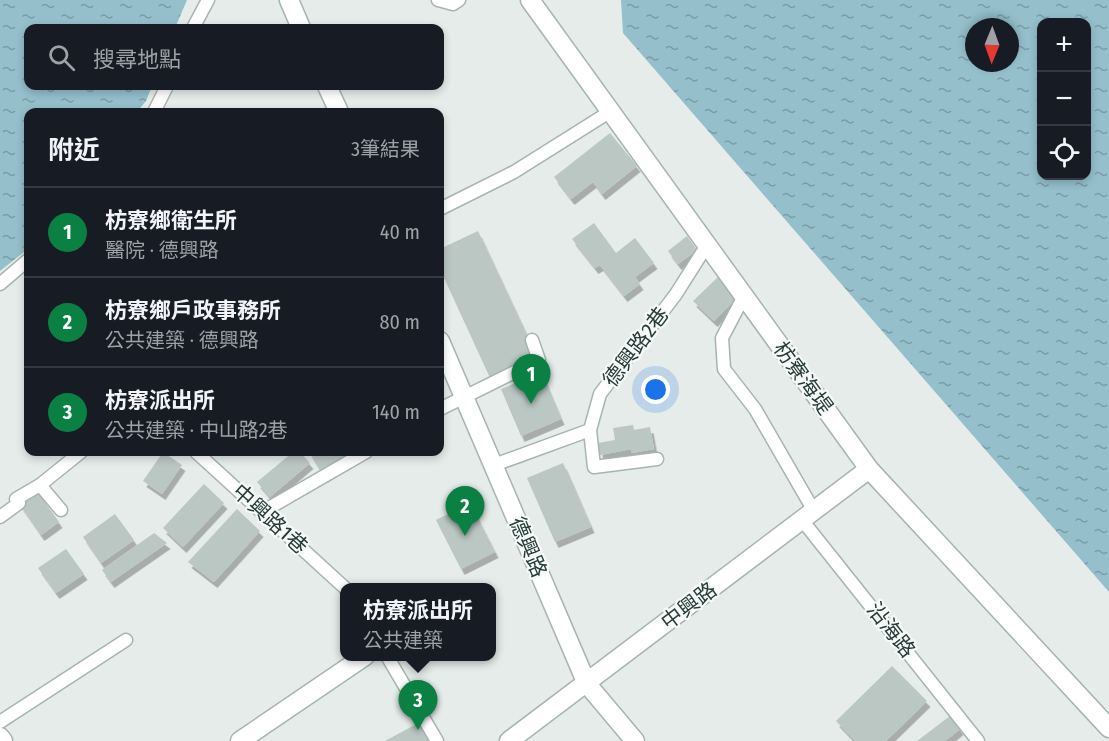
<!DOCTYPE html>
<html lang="zh-TW">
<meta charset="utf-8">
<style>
:root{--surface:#171b24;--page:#242831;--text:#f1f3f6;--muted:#9ea1a6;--line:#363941;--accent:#0b8043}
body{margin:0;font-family:"Fira Sans Condensed","Noto Sans TC",sans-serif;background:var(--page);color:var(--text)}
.controls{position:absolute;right:18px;top:18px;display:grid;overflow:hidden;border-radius:12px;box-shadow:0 3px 9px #0003}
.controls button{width:54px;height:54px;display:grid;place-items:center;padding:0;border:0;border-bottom:2px solid var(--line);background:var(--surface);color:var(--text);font:30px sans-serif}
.compass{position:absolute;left:965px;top:18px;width:54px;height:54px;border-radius:50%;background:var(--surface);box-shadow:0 3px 9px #0003;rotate:181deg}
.you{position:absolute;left:656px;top:390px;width:21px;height:21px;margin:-15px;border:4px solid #fff;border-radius:50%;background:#1a73e8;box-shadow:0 0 0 9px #1a73e833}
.badge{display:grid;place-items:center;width:39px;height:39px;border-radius:50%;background:var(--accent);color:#fff;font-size:20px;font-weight:700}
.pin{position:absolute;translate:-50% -50px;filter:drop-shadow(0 2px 3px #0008)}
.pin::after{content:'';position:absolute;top:32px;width:21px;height:18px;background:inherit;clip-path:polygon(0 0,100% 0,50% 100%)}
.popup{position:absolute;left:340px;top:583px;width:156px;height:78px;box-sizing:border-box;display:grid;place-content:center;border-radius:12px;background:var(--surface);filter:drop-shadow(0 2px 4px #0005);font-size:20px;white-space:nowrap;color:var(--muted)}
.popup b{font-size:22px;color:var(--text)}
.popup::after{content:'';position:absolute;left:50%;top:100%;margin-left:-12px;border:12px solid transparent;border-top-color:var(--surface)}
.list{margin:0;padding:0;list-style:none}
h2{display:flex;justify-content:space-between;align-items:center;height:78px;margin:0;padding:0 24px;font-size:26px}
h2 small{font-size:20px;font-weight:400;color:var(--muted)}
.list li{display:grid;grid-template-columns:39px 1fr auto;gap:18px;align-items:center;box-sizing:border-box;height:90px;padding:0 24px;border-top:2px solid var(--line)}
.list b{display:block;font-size:22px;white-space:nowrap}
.list p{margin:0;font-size:20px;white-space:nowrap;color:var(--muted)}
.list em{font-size:20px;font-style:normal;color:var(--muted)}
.icon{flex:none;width:33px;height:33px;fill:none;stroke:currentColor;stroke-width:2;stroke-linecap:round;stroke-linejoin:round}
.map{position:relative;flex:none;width:1109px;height:741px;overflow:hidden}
.search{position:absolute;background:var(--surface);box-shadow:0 3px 9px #0003;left:24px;top:24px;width:420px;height:66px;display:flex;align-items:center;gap:15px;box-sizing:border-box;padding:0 21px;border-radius:12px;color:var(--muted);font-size:22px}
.panel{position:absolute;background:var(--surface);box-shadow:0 3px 9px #0003;left:24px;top:108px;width:420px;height:348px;border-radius:12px}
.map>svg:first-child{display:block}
</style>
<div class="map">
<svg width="1109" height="741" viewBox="0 0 1109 741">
<defs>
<pattern id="water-ripples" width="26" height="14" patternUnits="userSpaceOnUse" patternTransform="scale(1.5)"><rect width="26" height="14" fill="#94bfcb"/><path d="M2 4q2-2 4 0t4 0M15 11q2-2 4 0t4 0" fill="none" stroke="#799ca6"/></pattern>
<filter id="shadow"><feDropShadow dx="3.5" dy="6" stdDeviation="0" flood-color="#0004"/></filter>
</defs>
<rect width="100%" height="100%" fill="#e5ece9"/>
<path fill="url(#water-ripples)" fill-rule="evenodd" d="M0,0H187L175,28H28V86H152L146,101L137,112H28V249L0,271Z
M621,0H1109V592L623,33ZM1042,22H1086V176H1042ZM974,27H1010V63H974Z"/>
<path fill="#bac7c3" filter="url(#shadow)" d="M610,133L637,166L602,194L593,182L571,199L554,177Z
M594,223L616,253L635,238L654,263L635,277L640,284L624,296L600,265L595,268L572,239Z
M478,231L538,359L491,380L440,269V249Z
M687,236L697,250L678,264L668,251Z
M718,277L738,297L714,321L693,301Z
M541,372L561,419L521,436L501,389Z
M633,425L634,430L650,427L654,449L632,453L631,449L600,455L598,443L615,440L613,428Z
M163,452L182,465L162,494L143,481Z
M293,452H300L310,463L270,497L257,482Z
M309,452H360L324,477Z
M563,463L591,527L555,542L527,478Z
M204,484L224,503L183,547L163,528Z
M36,490L59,522L41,535L18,502Z
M470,503L495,552L461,569L436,520Z
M237,509L260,531L214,582L188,562Z
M115,514L134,540L101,563L83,537Z
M154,533L167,543L111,582L102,570Z
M66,549L84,574L56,593L38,568Z
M892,666L927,701L886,741H855L836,721Z
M950,716L960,729L945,741H917Z
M424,720L437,741H385Z"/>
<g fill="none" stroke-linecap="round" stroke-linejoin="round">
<defs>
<path id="service" d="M438,0L453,4L459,0
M193,28L208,0
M154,112L167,86
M440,209L514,172L611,111
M0,284L28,260
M744,296L722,338L724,369L755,409L814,511
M440,409L539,360L532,340
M196,452L345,588
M657,459L594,467L590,430L600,394L676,294L707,245
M494,465L590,430
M40,485L61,510
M262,512L366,452
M0,517L19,503L16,499L40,485L81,452
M802,520L978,741
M387,656L437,741
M0,722L126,640"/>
<path id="minor" d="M289,0L301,28
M530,0L869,469L1109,728
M327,86L339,112
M440,341L587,684L635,741
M240,741L365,656
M509,741L869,469"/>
<path id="tertiary" d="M0,737L3,741"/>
</defs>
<use href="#service" stroke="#a8b4b0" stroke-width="15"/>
<use href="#minor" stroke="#a8b4b0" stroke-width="21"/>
<use href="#tertiary" stroke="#a8b4b0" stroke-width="21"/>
<use href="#service" stroke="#fff" stroke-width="12"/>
<use href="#minor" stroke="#fff" stroke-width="18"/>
<use href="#tertiary" stroke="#fff" stroke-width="18"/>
</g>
<g text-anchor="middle" stroke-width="4.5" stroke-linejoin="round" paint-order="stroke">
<g font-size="21" fill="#263c38" stroke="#f5f9f7">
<text transform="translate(636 347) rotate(-53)" y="7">德興路2巷</text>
<text transform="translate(803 378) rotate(54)" y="7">枋寮海堤</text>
<text transform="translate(270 519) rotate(42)" y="7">中興路1巷</text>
<text transform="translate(528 547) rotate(67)" y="7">德興路</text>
<text transform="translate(689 606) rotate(-37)" y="7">中興路</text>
<text transform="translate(891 630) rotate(52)" y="7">沿海路</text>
</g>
</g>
</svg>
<div class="controls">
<button>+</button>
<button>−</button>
<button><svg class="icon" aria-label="locate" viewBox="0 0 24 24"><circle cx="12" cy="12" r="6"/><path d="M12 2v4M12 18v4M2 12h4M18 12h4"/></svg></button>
</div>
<svg class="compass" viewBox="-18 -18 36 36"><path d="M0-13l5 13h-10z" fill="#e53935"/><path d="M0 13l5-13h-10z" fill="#9ea1a6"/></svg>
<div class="you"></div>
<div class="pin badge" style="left:531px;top:404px">1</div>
<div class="pin badge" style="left:465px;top:536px">2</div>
<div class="pin badge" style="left:418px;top:730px">3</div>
<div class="popup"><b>枋寮派出所</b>公共建築</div>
<div class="search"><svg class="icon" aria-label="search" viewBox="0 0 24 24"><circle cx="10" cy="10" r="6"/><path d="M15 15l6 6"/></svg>搜尋地點</div>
<section class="panel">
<h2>附近<small>3筆結果</small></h2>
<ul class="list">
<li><span class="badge">1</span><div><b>枋寮鄉衛生所</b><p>醫院 · 德興路</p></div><em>40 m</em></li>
<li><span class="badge">2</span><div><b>枋寮鄉戶政事務所</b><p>公共建築 · 德興路</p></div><em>80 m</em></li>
<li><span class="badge">3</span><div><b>枋寮派出所</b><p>公共建築 · 中山路2巷</p></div><em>140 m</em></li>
</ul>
</section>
</div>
